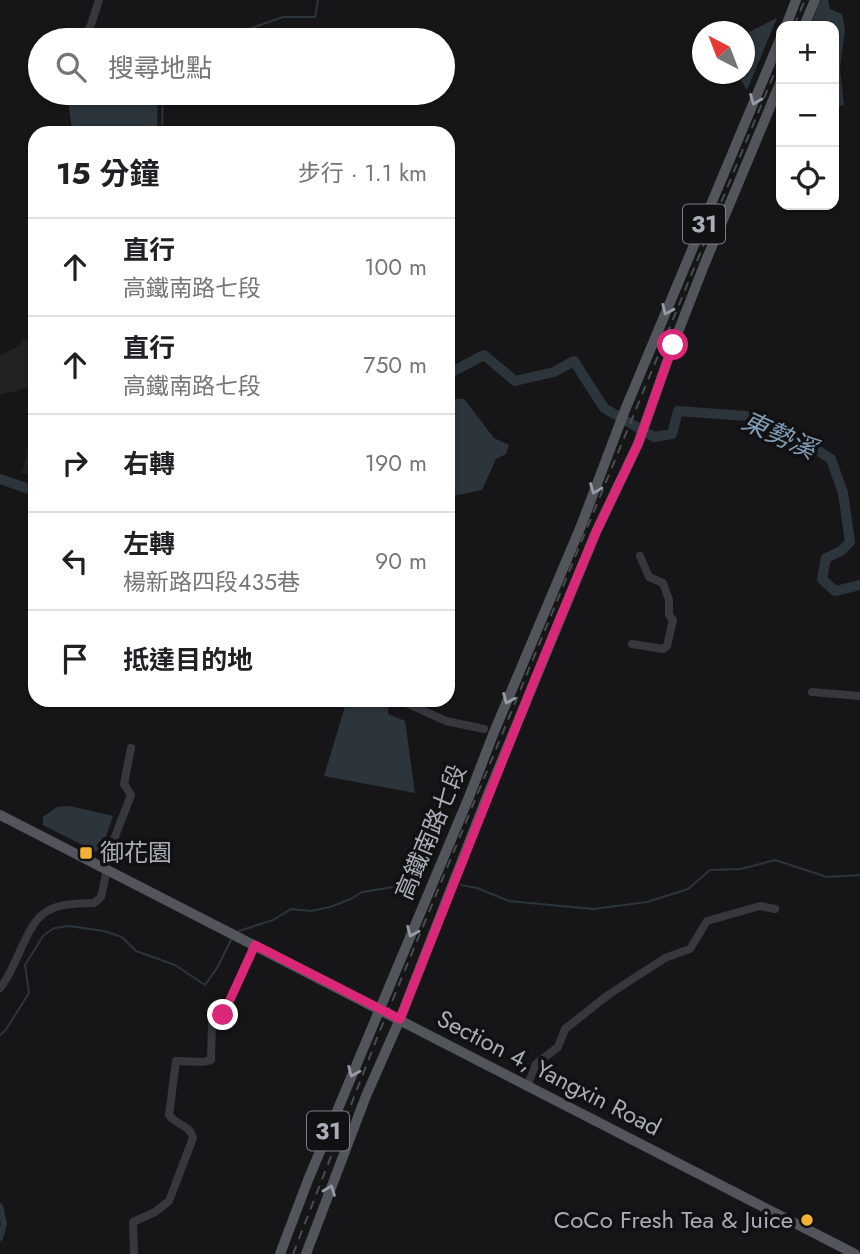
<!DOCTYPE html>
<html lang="zh-TW">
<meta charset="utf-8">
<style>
:root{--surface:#fff;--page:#f6f6f6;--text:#202124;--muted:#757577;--line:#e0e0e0}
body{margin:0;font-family:Jost,"Noto Sans TC",sans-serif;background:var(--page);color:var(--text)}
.controls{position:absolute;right:21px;top:21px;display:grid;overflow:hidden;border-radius:14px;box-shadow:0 2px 5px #0004}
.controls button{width:63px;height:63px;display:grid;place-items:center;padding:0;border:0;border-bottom:2px solid var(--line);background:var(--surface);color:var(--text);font:35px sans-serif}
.compass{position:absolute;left:692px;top:21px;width:63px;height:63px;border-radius:50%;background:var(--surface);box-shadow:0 2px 5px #0004;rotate:318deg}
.stop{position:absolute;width:21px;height:21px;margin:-16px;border:5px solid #db2777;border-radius:50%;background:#fff}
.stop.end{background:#db2777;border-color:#fff;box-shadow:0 2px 7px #0008}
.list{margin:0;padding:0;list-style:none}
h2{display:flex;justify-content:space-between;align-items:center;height:91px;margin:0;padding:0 28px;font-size:30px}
h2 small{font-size:23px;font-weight:400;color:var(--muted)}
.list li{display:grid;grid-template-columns:46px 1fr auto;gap:21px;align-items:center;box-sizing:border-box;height:98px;padding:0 28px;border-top:2px solid var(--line)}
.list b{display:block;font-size:26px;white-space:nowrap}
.list p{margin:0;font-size:23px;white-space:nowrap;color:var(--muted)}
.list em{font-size:23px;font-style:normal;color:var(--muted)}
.icon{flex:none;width:38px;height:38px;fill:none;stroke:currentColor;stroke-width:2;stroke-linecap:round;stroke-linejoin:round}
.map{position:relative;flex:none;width:860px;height:1254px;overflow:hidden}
.search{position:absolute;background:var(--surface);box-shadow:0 2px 5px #0004;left:28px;top:28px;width:427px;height:77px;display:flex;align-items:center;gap:18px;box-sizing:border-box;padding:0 24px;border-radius:38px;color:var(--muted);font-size:26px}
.panel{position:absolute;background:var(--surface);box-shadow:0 2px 5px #0004;left:28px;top:126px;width:427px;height:581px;border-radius:21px}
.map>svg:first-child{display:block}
</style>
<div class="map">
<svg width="860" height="1254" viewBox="0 0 860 1254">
<rect width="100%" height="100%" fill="#161618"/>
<path fill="#222225" d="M23,339L35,340V386L0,395V355L19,346Z
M35,414V477L22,473Z"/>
<path fill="#2c353c" d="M821,0H828L830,9L842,14L845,29L840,69L844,105L834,108V26H810Z
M777,18L747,90L737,74H744L745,34Z
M67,93H158L157,133H75L72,130Z
M448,398L464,399L494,438L509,445L506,454L496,459L482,490L448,497Z
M347,700H389L388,714L405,721L415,793L324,776Z
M70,806L113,816L100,854L43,825V817L57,807Z"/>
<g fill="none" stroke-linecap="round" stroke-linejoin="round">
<path stroke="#2c353c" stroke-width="2" d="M176,40L178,38L226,37L283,17H315L318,0
M162,133L163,93
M461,885L477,888L509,901L593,909L647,902L688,889L710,870L741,869L775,860L827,877L860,875
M239,931L273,920L291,909L311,911L330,907L351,899L362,892L400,886L422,878
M0,1035L5,1031L29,993L25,965L43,936L54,928L69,926L104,931L122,937L136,951L175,965L205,985L217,968L231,940"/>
<path stroke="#2c353c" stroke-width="6" d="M0,1206L4,1224L0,1238"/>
<path stroke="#2c353c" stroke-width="10" d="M448,374L484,355L515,381L554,372L574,361L604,408L654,437L672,434L678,411L746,416L809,445L831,459L843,493L850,542L841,551L826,558L822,579L835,591L860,585
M0,479L35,491"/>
<path stroke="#37383d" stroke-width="8" d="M82,40L91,25L99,0
M632,644L663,649L667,646L673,620L669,615V600L663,583L649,577L640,556
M812,692L860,696
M400,700L446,721L484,729
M103,868L131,795L124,784L131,748
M0,988C6,981 10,972 14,964C36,917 37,903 94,903L101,897L107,870
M527,1087L536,1064L558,1047L565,1029L608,995L665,958L690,949L707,921L760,906L775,909
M134,1254L133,1222L155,1212L169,1201L193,1138C190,1125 176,1125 169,1115L176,1061L203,1062L211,1060L212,1023L223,1015L255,945"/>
<path stroke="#53555c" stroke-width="10" d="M786,26L796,0
M804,26L815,0
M0,815L855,1254
M280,1254L308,1180L469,797L494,732L581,526L625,410L781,37
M306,1254L366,1096L400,1019L486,799L596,532L638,444L673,345L705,263L781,81"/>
<path stroke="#4a4c52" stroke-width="2" stroke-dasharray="9 7" stroke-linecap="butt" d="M794,26L805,0
M293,1254L377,1038L781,57"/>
</g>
<defs><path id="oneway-chevron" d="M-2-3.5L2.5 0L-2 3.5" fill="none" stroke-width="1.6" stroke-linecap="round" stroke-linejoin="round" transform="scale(1.75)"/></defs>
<g stroke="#979ba6">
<use href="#oneway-chevron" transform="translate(755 100) rotate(112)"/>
<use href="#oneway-chevron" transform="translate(667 310) rotate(114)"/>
<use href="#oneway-chevron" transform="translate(595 489) rotate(111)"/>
<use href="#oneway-chevron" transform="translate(508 699) rotate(113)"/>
<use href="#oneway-chevron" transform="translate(412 932) rotate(113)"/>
<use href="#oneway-chevron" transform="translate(353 1072) rotate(113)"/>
<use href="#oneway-chevron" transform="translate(330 1190) rotate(-69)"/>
</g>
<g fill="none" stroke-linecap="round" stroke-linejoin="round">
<path stroke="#db2777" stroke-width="9" d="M223,1015L255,945L400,1019L539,669L596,532L638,444L673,345"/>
</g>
<g fill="#f2b134" stroke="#111113" stroke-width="2.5">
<rect x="79" y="846" width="14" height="14" rx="3.5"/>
<circle cx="807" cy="1220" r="7"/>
</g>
<g text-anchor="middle" stroke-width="7" stroke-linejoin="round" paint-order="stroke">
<g fill="#111113" stroke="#7b7e86" stroke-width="2">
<rect x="683" y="204.5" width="42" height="39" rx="5"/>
<rect x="307" y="1111.5" width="42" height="39" rx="5"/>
</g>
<g font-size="23" font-weight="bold" fill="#a8adb8">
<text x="704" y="232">31</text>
<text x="328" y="1139">31</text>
</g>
<g font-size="24" fill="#a8adb8" stroke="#111113">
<text transform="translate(431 832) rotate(-67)" y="8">高鐵南路七段</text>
<text transform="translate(549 1073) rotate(27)" y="8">Section 4, Yangxin Road</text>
</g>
<g font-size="24" fill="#a8adb8" stroke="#111113" text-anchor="start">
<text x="100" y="861">御花園</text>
<text x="793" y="1228" text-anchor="end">CoCo Fresh Tea &amp; Juice</text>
</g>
<g font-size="26" font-style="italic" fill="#7f9bb3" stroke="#111113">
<text transform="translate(779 435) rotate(24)" y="9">東勢溪</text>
</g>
</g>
</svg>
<div class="controls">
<button>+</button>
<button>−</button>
<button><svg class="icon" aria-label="locate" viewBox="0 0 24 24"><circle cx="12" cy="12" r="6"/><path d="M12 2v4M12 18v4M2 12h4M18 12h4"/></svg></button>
</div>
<svg class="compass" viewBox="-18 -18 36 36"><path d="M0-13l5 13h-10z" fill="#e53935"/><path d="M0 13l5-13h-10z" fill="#757577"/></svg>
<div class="stop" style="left:673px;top:345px"></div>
<div class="stop end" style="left:223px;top:1015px"></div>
<div class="search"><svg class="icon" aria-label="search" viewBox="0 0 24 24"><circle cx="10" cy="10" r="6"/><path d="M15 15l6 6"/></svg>搜尋地點</div>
<section class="panel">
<h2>15 分鐘<small>步行 · 1.1 km</small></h2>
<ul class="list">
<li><svg class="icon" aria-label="ahead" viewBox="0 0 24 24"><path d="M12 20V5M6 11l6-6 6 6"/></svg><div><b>直行</b><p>高鐵南路七段</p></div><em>100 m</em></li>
<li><svg class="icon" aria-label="ahead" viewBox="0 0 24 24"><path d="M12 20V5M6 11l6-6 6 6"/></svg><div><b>直行</b><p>高鐵南路七段</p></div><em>750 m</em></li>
<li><svg class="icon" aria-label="right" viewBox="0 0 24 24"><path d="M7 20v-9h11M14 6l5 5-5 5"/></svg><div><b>右轉</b></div><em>190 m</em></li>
<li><svg class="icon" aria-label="left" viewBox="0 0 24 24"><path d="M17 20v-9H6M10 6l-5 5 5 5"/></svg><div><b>左轉</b><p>楊新路四段435巷</p></div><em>90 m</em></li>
<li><svg class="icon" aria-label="arrive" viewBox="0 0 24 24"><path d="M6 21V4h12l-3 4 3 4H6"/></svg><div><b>抵達目的地</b></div></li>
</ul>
</section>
</div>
